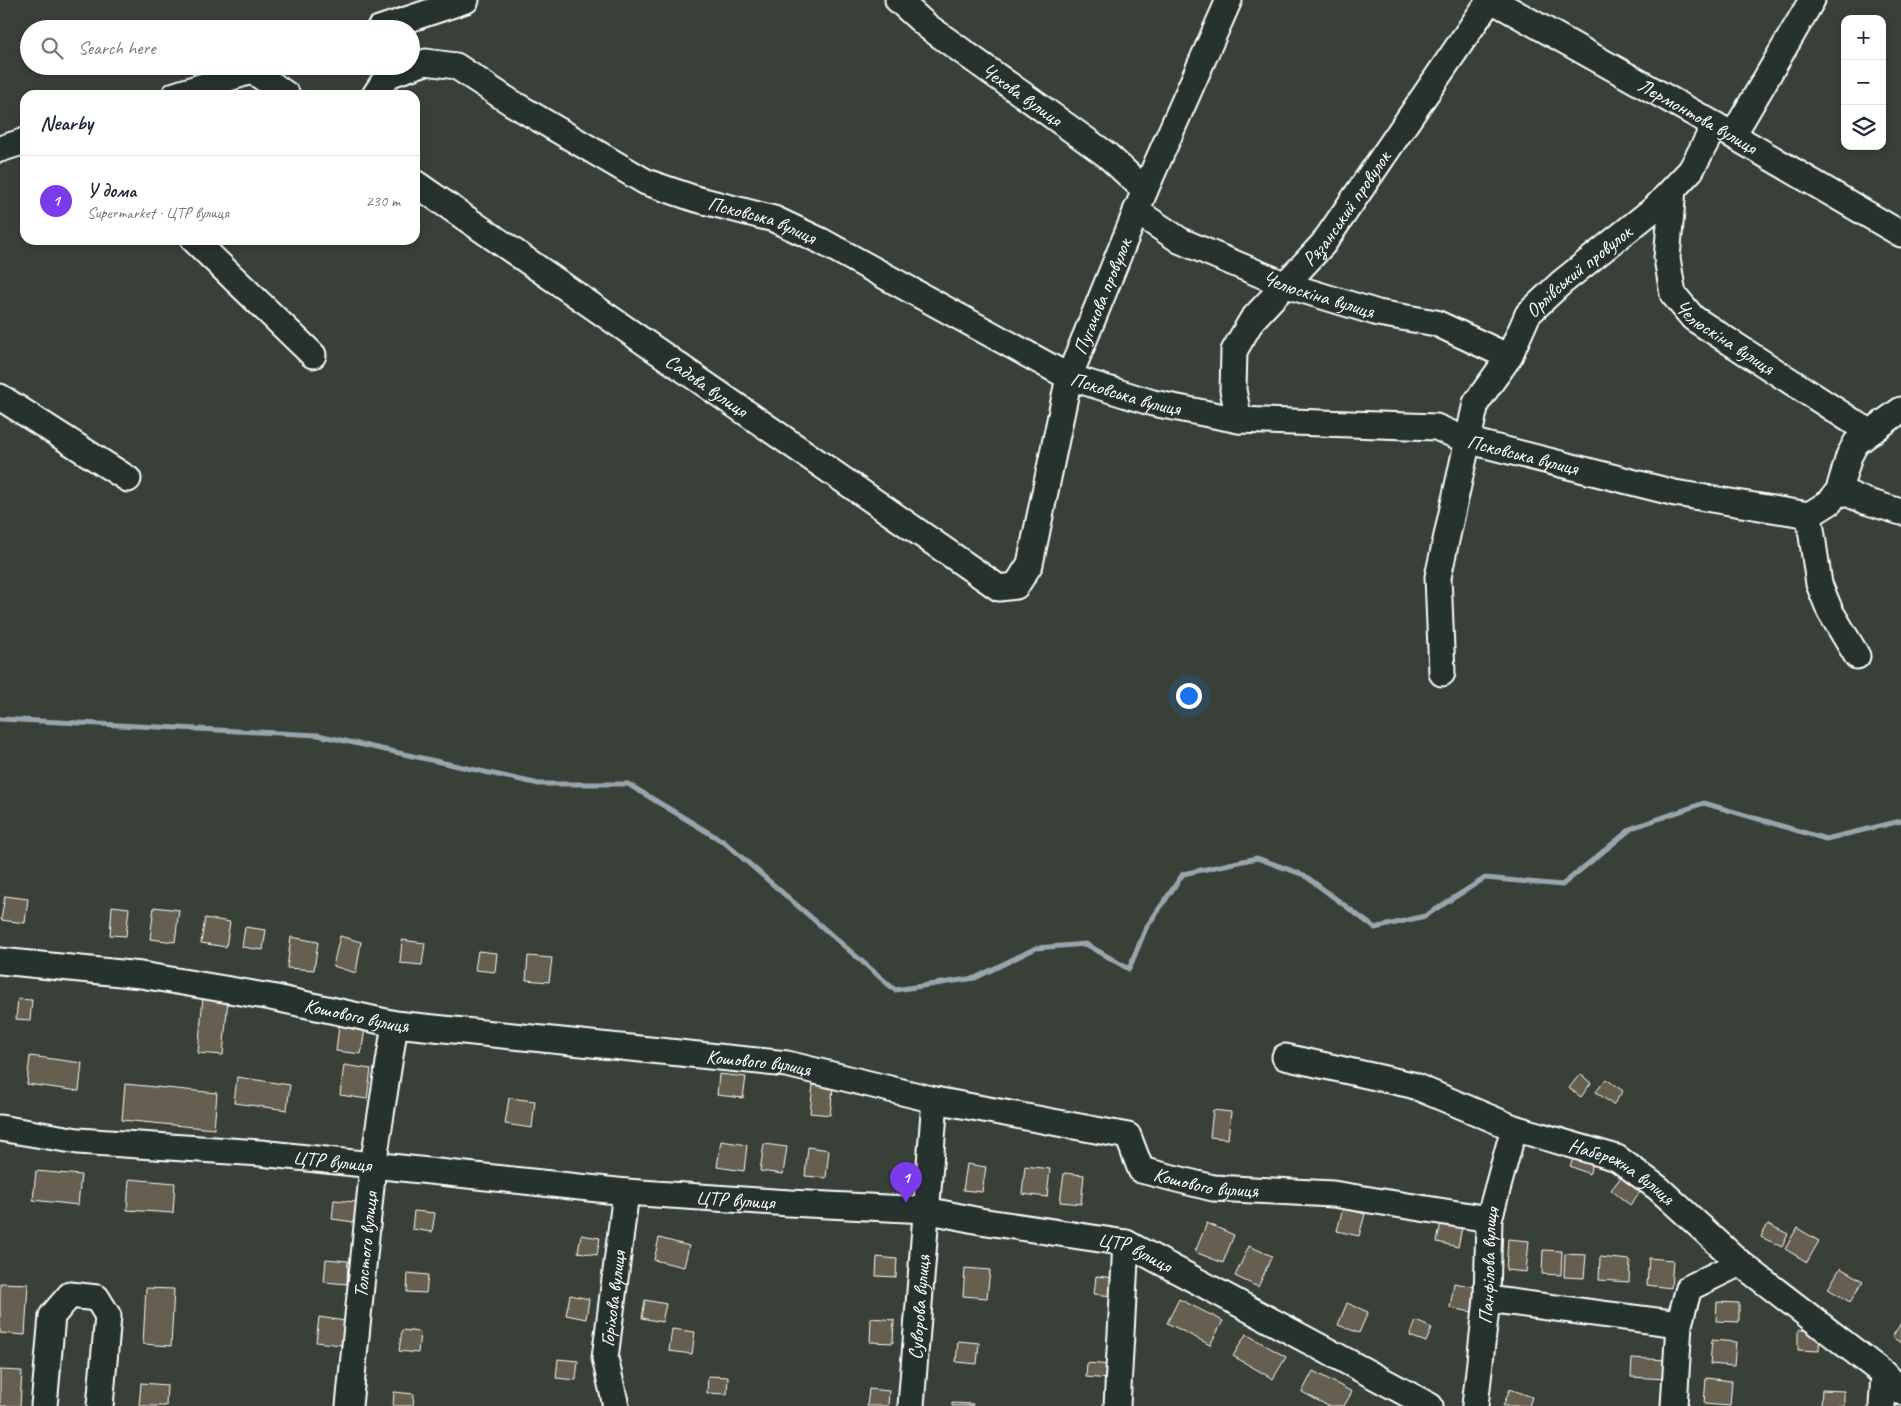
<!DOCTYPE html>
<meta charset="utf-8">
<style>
:root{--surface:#fff;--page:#f2f2f3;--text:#1f2937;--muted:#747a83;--line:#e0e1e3;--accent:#7c3aed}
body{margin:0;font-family:Caveat,sans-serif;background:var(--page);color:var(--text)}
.controls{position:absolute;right:15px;top:15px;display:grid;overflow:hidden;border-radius:10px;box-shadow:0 2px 8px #0003}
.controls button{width:45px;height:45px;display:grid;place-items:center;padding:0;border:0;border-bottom:1px solid var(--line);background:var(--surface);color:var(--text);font:25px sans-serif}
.you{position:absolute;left:1188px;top:695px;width:18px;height:18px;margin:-12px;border:4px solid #fff;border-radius:50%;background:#1a73e8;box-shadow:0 0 0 8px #1a73e833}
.badge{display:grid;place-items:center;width:32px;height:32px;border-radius:50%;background:var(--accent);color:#fff;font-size:16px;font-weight:700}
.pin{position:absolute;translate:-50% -41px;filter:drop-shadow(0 1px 2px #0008)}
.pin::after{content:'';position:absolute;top:26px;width:18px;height:15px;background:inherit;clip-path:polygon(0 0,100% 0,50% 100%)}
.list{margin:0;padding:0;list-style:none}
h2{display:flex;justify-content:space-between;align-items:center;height:65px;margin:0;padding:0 20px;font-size:21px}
h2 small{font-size:16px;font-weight:400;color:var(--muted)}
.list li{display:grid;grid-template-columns:32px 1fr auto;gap:15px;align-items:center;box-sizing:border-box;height:90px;padding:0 20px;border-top:1px solid var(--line)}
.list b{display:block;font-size:19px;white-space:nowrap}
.list p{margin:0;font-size:16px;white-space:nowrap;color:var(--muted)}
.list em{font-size:16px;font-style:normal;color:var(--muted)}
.icon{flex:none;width:28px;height:28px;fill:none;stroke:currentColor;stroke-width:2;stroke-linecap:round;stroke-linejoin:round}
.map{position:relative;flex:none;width:1901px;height:1406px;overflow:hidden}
.search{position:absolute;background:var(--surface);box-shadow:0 2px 8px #0003;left:20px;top:20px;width:400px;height:55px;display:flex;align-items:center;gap:12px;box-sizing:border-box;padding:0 18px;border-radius:28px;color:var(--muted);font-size:19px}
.panel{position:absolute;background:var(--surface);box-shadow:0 2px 8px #0003;left:20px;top:90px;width:400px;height:155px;border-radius:15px}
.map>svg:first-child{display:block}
</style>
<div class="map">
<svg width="1901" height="1406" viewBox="0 0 1901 1406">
<rect width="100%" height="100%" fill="#394037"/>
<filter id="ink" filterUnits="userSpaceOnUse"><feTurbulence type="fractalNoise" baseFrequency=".02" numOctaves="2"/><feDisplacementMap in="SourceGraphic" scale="10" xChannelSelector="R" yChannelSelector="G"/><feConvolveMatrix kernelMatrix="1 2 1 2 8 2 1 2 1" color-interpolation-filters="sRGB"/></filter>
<g filter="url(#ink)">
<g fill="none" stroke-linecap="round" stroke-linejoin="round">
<path stroke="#97a6ad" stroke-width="5" d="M0,719L318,735L539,784H628L724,842L895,990L975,978L1036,948L1086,944L1129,969L1146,928L1183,874L1257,858L1304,875L1375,928L1425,916L1485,878L1562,885L1632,828L1704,803L1826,839L1901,821"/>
</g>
<path fill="#665e4f" stroke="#fff" d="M5,896L28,899L25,923L1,920Z
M112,906L129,908L126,936L110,935Z
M154,907L179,910L175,942L150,939Z
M205,918L230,922L226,947L201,943Z
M245,927L266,930L263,950L242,947Z
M340,936L361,942L356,973L333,966Z
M291,937L318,942L314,970L287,968Z
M402,940L425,943L422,965L400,963Z
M478,951L497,953L495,972L475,970Z
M528,956L552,958L549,982L526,980Z
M203,997L228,999L223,1055L198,1053Z
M18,999L32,1000L30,1020L16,1019Z
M339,1026L365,1029L361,1054L336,1051Z
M30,1056L82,1063L79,1091L27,1084Z
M344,1065L371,1069L367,1099L340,1095Z
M719,1074L746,1077L743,1098L717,1095Z
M1580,1074L1591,1083L1581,1097L1569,1088Z
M237,1077L290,1085L287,1110L234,1103Z
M1606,1079L1623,1091L1613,1105L1596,1092Z
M125,1084L217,1093L214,1129L122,1120Z
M813,1085L833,1087L830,1115L810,1113Z
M509,1098L535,1101L532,1128L505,1124Z
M1213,1110L1231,1112L1228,1139L1210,1137Z
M721,1141L747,1145L744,1171L717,1167Z
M764,1144L787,1147L783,1174L760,1171Z
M808,1147L829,1150L826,1178L805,1176Z
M1578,1147L1597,1155L1589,1174L1570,1166Z
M901,1163L920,1165L917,1190L898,1188Z
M967,1164L986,1167L982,1192L963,1190Z
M1025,1166L1050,1169L1047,1197L1022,1194Z
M36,1171L81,1175L78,1205L33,1200Z
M1625,1172L1644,1187L1630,1205L1611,1190Z
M1064,1173L1084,1175L1081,1204L1060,1202Z
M129,1179L175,1183L173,1213L127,1210Z
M334,1200L356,1202L354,1222L332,1219Z
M1343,1208L1365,1214L1359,1236L1337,1231Z
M414,1211L435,1213L432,1232L412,1229Z
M1441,1222L1462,1227L1458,1247L1437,1242Z
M1207,1223L1234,1235L1223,1263L1195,1252Z
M1768,1224L1788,1234L1782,1247L1761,1237Z
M1797,1228L1819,1241L1807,1262L1785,1249Z
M581,1235L600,1238L597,1255L578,1252Z
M659,1238L689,1246L684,1267L654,1260Z
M1508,1239L1529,1241L1526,1272L1506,1270Z
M1249,1246L1272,1256L1258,1287L1235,1276Z
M1543,1250L1562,1251L1561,1275L1542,1274Z
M1565,1254L1586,1255L1584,1278L1564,1277Z
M877,1257L897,1259L896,1277L876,1276Z
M1600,1257L1630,1260L1629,1282L1599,1280Z
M1649,1258L1673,1260L1671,1288L1647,1285Z
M326,1259L348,1261L347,1284L324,1282Z
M965,1268L990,1270L987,1298L963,1296Z
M1840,1268L1863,1281L1850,1302L1828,1289Z
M408,1273L428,1275L426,1293L407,1292Z
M1096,1276L1115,1278L1113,1296L1094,1294Z
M0,1283L28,1284L25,1335L0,1333Z
M1454,1283L1476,1287L1472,1312L1450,1308Z
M146,1288L174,1289L171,1346L143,1344Z
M570,1295L589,1299L586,1319L566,1315Z
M1179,1299L1223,1321L1210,1345L1167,1323Z
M645,1300L666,1304L662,1322L642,1318Z
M1717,1302L1739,1303V1322L1716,1321Z
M1347,1303L1368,1312L1359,1333L1338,1325Z
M319,1317L345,1321L341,1345L316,1342Z
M871,1318L894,1320L893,1343L870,1342Z
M1416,1321L1432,1328L1426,1342L1410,1336Z
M1901,1323V1343L1892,1337Z
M672,1329L695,1332L692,1354L669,1351Z
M402,1330L420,1332L418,1353L399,1351Z
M1798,1330L1820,1331L1819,1351L1798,1350Z
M1246,1334L1286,1357L1273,1379L1233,1356Z
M1712,1340L1736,1342L1734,1366L1710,1364Z
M958,1341L979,1343L977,1364L956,1362Z
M1632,1358L1667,1360L1666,1379L1631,1377Z
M558,1359L578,1361L576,1380L556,1378Z
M1087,1363L1111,1365L1109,1379L1086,1377Z
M0,1370L22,1371L20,1406H0Z
M1313,1371L1352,1392L1344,1406H1328L1302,1392Z
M708,1376L728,1377L727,1394L707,1393Z
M1706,1378L1732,1381L1730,1406L1704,1404Z
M141,1383L167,1385L166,1406H139Z
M869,1389L889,1391L888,1406H867Z
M1510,1389L1532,1397L1529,1406H1503Z
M1822,1390L1844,1391V1406H1821Z
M394,1392L414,1394L413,1406H393Z
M952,1403L973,1404L972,1406H952Z"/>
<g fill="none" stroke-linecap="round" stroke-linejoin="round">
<defs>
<g id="minor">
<path id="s1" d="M898,0L927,26L1107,155L1145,190"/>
<path id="s2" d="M1492,0L1715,125L1901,234"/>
<path d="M379,29L466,0"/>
<path d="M253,71L287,95"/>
<path d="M175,95L267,66"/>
<path id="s3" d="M375,95L388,75L426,62L456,66L512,103L646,182L696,199L774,219L821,241L1069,377L1153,403L1239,420L1436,427L1466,440L1675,493L1809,515L1830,502L1839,490L1849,456L1856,443L1901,410"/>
<path d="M1733,135L1812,0"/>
<path d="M0,149L25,141"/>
<path id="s4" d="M415,183L999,588L1016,586L1030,564L1069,377L1145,190L1229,0"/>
<path id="s5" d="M1673,189L1667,258L1673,294L1693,318L1869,432"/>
<path id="s6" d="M1136,211L1181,241L1286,285L1378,313L1436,323L1509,357"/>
<path d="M194,240L313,355"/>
<path d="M0,397L128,479"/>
<path id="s7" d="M1239,420L1233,390L1234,351L1252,320L1323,244L1490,0"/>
<path d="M1839,490L1865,501L1901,512"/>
<path d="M1809,515L1819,584L1830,611L1857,656"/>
<path id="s8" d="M1442,673L1438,577L1476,403L1509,357L1528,314L1561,283L1655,208L1691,170L1715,125"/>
<path id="s9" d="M0,961L141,975L271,997L395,1024L787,1064L935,1100L1128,1136L1141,1170L1213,1188L1333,1194L1489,1219"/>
<path id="s10" d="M1285,1057L1412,1085L1514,1128L1617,1158L1658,1188L1740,1263L1884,1374L1901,1392"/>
<path id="s11" d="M0,1128L78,1141L260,1153L626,1192L789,1203L926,1210L980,1221L1126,1243L1430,1406"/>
<path d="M1487,1299L1679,1324"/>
<path d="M44,1406L52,1316L70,1295L97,1298L108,1316L100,1406"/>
<path id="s12" d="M349,1406L373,1166L395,1024"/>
<path id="s13" d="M616,1406L605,1358L626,1192"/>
<path id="s14" d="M911,1406L935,1100"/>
<path d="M1117,1406L1126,1243"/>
<path id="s15" d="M1475,1406L1487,1299L1489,1219L1514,1128"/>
<path d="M1674,1406L1679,1324L1689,1288L1740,1263"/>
<path d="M1882,1406L1884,1374"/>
</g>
</defs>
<use href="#minor" stroke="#fff" stroke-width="29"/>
<use href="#minor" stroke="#26332d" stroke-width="25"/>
</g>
</g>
<g text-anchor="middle" stroke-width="4.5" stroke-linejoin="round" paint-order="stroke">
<g font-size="20" fill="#fff" stroke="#26332d">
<text dy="7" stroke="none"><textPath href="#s1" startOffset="156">Чехова вулиця</textPath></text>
<text dy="7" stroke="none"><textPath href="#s2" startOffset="236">Лєрмонтова вулиця</textPath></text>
<text dy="7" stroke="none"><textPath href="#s7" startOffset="252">Рязанський провулок</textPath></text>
<text dy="7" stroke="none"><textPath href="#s3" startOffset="439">Псковська вулиця</textPath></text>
<text dy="7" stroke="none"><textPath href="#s8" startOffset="444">Орлівський провулок</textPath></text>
<text dy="7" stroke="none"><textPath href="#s6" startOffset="202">Челюскіна вулиця</textPath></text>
<text dy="7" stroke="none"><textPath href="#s4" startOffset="1032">Пугачова провулок</textPath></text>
<text dy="7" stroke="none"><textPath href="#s5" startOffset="174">Челюскіна вулиця</textPath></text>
<text dy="7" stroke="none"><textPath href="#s4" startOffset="355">Садова вулиця</textPath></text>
<text dy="7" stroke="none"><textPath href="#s3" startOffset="844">Псковська вулиця</textPath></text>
<text dy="7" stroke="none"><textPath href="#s3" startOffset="1249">Псковська вулиця</textPath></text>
<text dy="7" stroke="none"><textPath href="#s9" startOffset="361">Кошового вулиця</textPath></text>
<text dy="7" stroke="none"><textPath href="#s9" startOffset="766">Кошового вулиця</textPath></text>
<text dy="7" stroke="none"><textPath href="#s11" startOffset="334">ЦТР вулиця</textPath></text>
<text dy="7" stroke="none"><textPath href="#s10" startOffset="358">Набережна вулиця</textPath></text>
<text dy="7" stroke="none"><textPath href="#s9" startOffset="1246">Кошового вулиця</textPath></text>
<text dy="7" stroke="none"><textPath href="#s11" startOffset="739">ЦТР вулиця</textPath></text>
<text dy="7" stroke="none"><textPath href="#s12" startOffset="162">Толстого вулиця</textPath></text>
<text dy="7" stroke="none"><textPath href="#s11" startOffset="1144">ЦТР вулиця</textPath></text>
<text dy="7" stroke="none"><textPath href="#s15" startOffset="141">Панфілова вулиця</textPath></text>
<text dy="7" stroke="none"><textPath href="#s13" startOffset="109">Горіхова вулиця</textPath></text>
<text dy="7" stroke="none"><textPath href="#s14" startOffset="99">Суворова вулиця</textPath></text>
</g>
</g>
</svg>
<div class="controls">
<button>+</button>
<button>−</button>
<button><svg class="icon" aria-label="layers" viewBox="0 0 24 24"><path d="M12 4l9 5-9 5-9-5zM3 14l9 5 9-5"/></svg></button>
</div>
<div class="you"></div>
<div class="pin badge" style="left:906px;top:1203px">1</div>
<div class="search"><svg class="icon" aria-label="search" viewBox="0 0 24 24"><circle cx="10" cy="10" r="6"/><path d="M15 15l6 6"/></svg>Search here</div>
<section class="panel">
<h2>Nearby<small></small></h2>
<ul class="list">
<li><span class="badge">1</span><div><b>У дома</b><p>Supermarket · ЦТР вулиця</p></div><em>230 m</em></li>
</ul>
</section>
</div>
